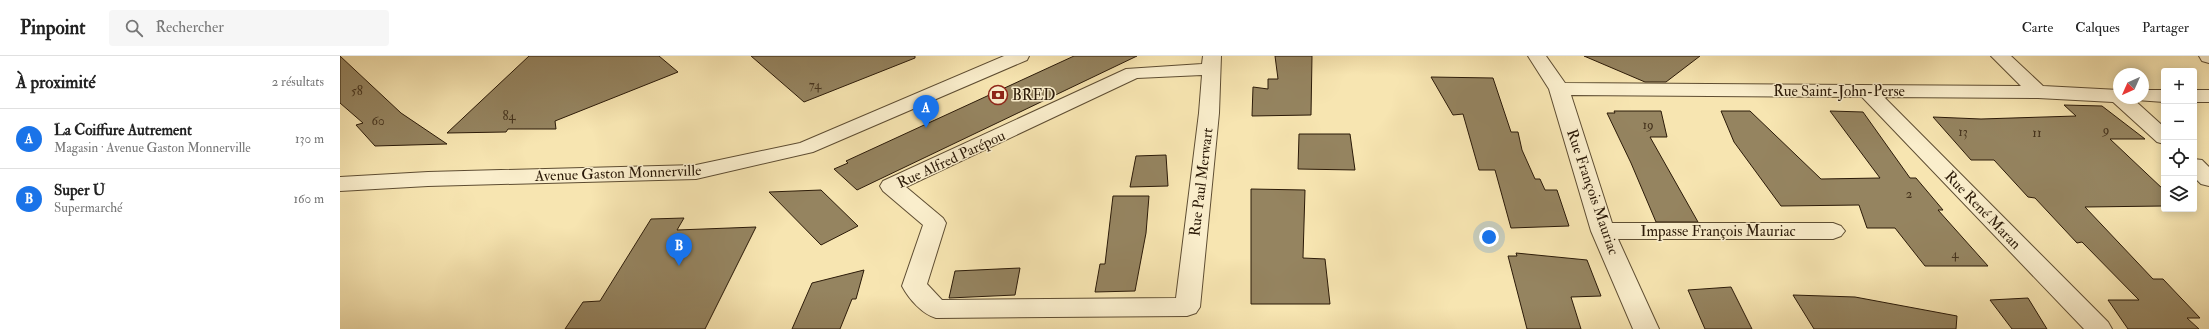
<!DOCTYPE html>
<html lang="fr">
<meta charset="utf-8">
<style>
:root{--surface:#fff;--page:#f6f6f6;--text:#222;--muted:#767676;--line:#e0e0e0;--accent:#1a73e8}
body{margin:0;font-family:"IM FELL Double Pica",serif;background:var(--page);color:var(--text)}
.controls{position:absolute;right:12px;top:12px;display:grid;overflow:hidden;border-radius:4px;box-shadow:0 2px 10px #0003}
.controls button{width:36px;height:36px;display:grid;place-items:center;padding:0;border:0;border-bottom:1px solid var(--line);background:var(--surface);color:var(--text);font:20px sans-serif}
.compass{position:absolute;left:1773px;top:12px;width:36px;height:36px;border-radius:50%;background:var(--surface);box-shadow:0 2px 10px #0003;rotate:225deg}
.you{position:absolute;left:1149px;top:181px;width:14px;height:14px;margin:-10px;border:3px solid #fff;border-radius:50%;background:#1a73e8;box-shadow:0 0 0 6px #1a73e833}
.badge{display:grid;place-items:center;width:26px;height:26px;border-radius:50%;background:var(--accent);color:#fff;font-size:13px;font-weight:700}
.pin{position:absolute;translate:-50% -33px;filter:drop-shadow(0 1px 2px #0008)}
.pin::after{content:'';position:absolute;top:21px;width:14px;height:12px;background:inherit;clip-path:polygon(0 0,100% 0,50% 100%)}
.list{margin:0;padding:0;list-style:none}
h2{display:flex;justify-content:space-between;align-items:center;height:52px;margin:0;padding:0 16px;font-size:17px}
h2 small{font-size:13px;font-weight:400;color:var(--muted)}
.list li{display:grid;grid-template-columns:26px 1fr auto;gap:12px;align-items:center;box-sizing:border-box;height:60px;padding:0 16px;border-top:1px solid var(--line)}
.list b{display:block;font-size:15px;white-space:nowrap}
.list p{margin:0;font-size:13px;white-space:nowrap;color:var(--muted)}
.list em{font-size:13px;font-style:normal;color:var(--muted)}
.icon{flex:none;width:22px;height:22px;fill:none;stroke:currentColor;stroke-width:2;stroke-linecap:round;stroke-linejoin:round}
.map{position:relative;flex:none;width:1869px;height:273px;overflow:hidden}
header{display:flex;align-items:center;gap:24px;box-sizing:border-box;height:56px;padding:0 20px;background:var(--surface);border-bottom:1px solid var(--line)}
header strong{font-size:19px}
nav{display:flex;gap:22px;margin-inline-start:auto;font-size:14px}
.search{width:280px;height:36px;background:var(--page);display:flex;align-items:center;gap:10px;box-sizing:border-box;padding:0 14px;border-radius:4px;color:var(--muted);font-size:15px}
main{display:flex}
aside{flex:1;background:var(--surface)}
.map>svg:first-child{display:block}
</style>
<header>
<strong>Pinpoint</strong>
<div class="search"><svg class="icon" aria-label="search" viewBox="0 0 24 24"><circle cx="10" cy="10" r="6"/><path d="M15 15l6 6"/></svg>Rechercher</div>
<nav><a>Carte</a><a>Calques</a><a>Partager</a></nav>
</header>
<main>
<aside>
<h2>À proximité<small>2 résultats</small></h2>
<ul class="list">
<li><span class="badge">A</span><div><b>La Coiffure Autrement</b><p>Magasin · Avenue Gaston Monnerville</p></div><em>130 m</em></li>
<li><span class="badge">B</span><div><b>Super U</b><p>Supermarché</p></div><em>160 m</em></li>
</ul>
</aside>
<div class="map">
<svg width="1869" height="273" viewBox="0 0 1869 273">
<rect width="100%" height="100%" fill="#f7e5b1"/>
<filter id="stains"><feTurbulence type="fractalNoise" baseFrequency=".005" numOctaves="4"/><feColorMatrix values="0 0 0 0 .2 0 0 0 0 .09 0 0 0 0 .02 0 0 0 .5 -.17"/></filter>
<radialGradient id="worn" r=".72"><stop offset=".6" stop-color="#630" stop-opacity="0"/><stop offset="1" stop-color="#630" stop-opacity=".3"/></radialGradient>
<path fill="#958460" stroke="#2b1a08" d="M0,0L61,57L107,88L35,90L16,69L23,67L0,47Z
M189,0H319L338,16L215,65L216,73H168L166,76L107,77Z
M411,0H575V2L464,46Z
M734,0H797L517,134L494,113L508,107L506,105Z
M935,0H972L971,59L912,60L913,31L928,33V23H938Z
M1244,0H1360L1326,26H1305Z
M1091,21L1153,22L1171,76H1178L1182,94L1195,123H1200L1205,134H1217L1229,170L1171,172L1155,114H1139L1123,58L1113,59Z
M1724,49L1762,50L1805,83H1770L1824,134V150L1745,151L1813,223H1823L1860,262H1847L1859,273H1788L1768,244H1799L1742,186L1737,187L1695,142L1688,141L1654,104H1631L1593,61L1641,63L1736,60Z
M1274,55H1321L1327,81H1310L1358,166H1316L1291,107L1267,57H1275Z
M1381,55H1410L1481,123L1540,122L1490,55L1523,56L1570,122H1576L1603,154H1598L1648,210H1585L1555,172H1527L1519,149L1441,150L1394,86Z
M959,78H1010L1015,114L958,113Z
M826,99L828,130L790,131L796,100Z
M911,133L965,134L963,202L985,203L990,248H911Z
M481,134L518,170L481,189L429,136Z
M773,140H809L806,177L795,235L755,236L760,208H765Z
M344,162L337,174L416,171L365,273H225L243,246L260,245L311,163Z
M1176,197L1247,204L1261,240L1231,241L1241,273H1187L1168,200H1177Z
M680,212L675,239L609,242L615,215Z
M524,214L516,243H512L500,273H452L472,227Z
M1391,231L1412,273H1365L1348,234Z
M1453,239L1515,241L1617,260L1616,273H1474Z
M1688,242L1707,273H1672L1650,244Z"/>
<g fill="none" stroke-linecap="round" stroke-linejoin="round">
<defs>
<path id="minor" d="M863,0H881L879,57L860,251L856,257L847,260L596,262C582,258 569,243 562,230L583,169L543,135L540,130L543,125L786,13L862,8ZM862,19L859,57L836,242L602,244L587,228L606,167L603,162L566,131L797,22Z
M1188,0H1206L1225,27L1681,30L1651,0H1671L1703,30L1779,34V42H1792L1824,71V88L1817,86L1773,46L1698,42L1544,41L1768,266L1772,273H1744L1522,41L1231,39L1272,167H1493L1501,170L1505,175L1501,180L1493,183H1278L1319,273H1293L1251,175L1209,33Z
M1859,0H1869V7L1862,5Z
M1803,34H1824V46L1796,44L1795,42H1803Z
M1854,34H1869V46H1854Z
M1854,103L1862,104L1869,111V130L1861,128L1854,121Z"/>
<path id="tertiary" d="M664,0H689L687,4L473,96L356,123L88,130L0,135V121L88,116L356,109L460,87Z"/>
</defs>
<use href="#minor" stroke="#5e4d32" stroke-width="2"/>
<use href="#tertiary" stroke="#5e4d32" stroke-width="2"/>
<use href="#minor" fill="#faeecc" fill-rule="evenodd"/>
<use href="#tertiary" fill="#faeecc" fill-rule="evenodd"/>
</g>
<defs>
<symbol id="bank-ring" viewBox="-11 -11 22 22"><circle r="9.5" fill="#faeecc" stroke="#8f2418" stroke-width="1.5"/><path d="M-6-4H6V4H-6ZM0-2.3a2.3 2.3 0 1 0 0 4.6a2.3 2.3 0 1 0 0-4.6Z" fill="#8f2418"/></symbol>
</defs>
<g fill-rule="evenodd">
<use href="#bank-ring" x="647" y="28" width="22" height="22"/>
</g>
<g text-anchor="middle" stroke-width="3" stroke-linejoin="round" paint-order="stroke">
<g font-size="13" fill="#46341e">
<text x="475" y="33">74</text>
<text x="17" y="39">58</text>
<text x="169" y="64">84</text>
<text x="38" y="69">60</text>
<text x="1308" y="73">19</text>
<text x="1766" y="78">9</text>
<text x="1623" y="80">13</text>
<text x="1697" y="81">11</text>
<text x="1569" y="142">2</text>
<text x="1615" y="202">4</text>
</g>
<g font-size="15" fill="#2b1a08" stroke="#faeecc">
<text x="1499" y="40">Rue Saint-John-Perse</text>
<text transform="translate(611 103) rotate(-25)" y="5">Rue Alfred Parépou</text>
<text transform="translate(278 117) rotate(-2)" y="5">Avenue Gaston Monnerville</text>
<text transform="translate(861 126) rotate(-83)" y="5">Rue Paul Merwart</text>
<text transform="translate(1253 136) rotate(71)" y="5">Rue François Mauriac</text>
<text transform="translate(1643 154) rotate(46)" y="5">Rue René Maran</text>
<text x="1378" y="180">Impasse François Mauriac</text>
</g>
<g font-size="15" fill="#2b1a08" stroke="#faeecc" text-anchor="start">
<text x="672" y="44">BRED</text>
</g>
</g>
<rect width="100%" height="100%" filter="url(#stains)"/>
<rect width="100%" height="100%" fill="url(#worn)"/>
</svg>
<div class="controls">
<button>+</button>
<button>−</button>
<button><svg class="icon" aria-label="locate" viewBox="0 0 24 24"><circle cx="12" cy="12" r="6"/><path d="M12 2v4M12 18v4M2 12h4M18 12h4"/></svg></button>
<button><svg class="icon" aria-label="layers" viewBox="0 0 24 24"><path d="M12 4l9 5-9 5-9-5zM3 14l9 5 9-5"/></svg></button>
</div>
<svg class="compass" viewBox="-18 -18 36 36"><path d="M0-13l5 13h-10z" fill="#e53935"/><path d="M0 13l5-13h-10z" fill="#767676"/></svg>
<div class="you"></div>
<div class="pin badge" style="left:586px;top:72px">A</div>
<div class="pin badge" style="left:339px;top:210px">B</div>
</div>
</main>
